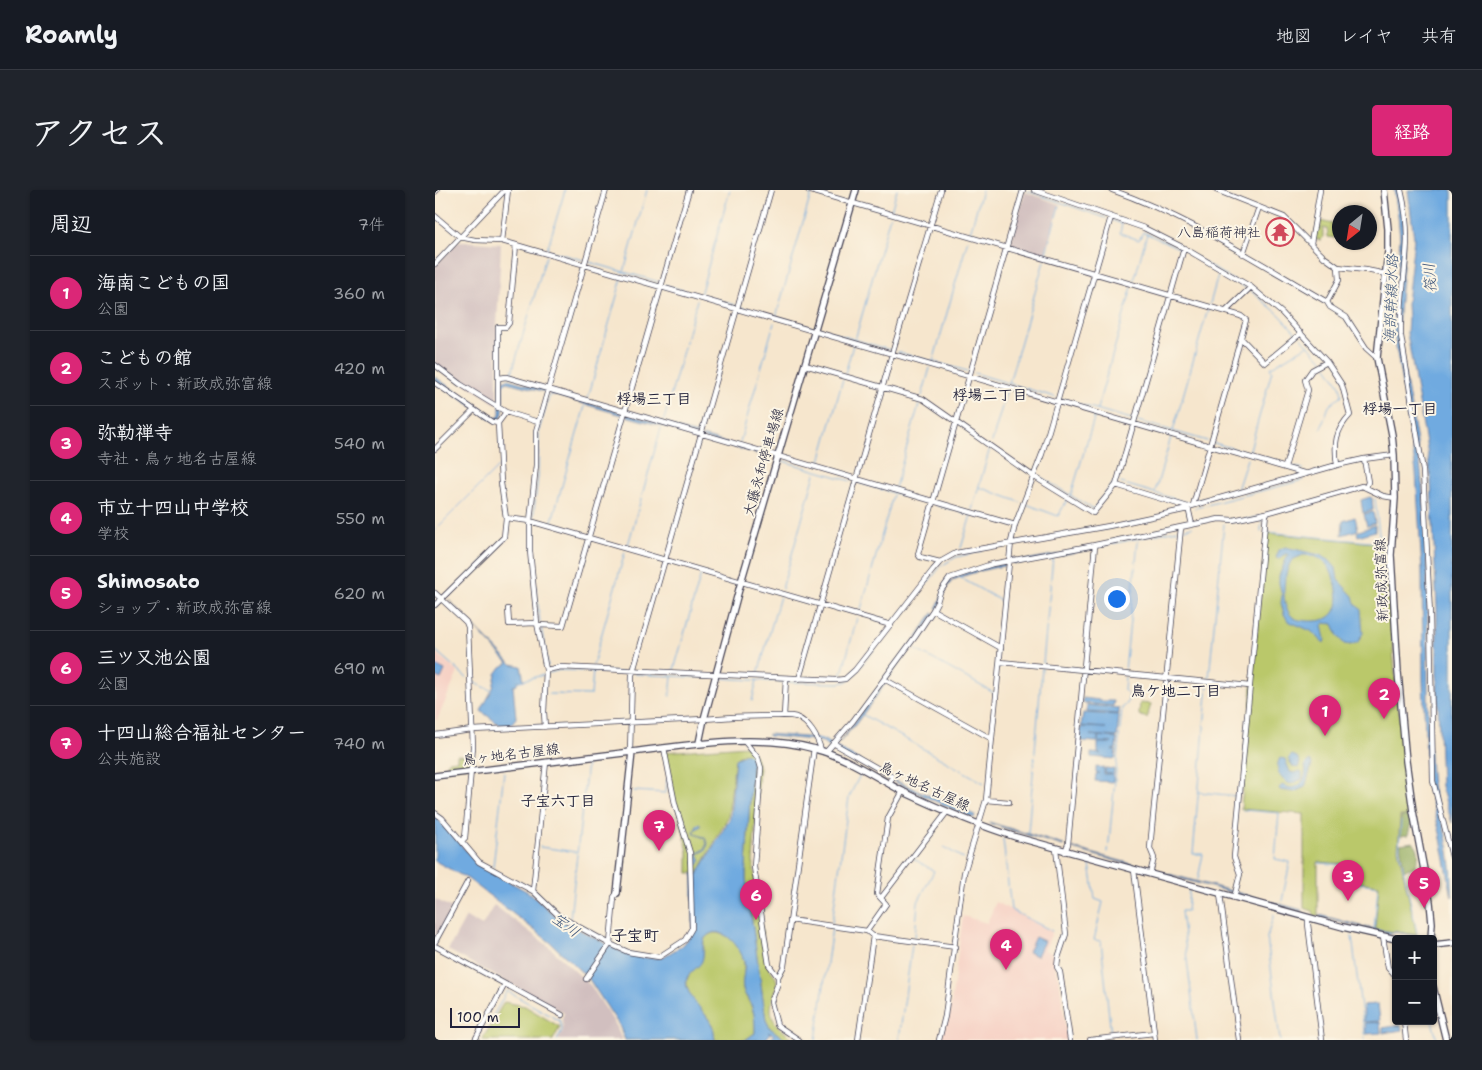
<!DOCTYPE html>
<html lang="ja">
<meta charset="utf-8">
<style>
:root{--surface:#171b24;--page:#20242c;--text:#f1f3f6;--muted:#9ea1a6;--line:#363941;--accent:#db2777}
body{margin:0;font-family:"Shantell Sans","Klee One",sans-serif;background:var(--page);color:var(--text)}
.controls{position:absolute;right:15px;bottom:15px;display:grid;overflow:hidden;border-radius:5px;box-shadow:0 1px 4px #0004}
.controls button{width:45px;height:45px;display:grid;place-items:center;padding:0;border:0;border-bottom:1px solid var(--line);background:var(--surface);color:var(--text);font:25px sans-serif}
.compass{position:absolute;left:897px;top:15px;width:45px;height:45px;border-radius:50%;background:var(--surface);box-shadow:0 1px 4px #0004;rotate:210deg}
.scale{position:absolute;left:15px;bottom:12px;width:70px;box-sizing:border-box;padding-left:5px;border:2px solid #22223b;border-top:0;font-size:14px;line-height:18px;white-space:nowrap;color:#22223b;-webkit-text-stroke:4px #fcf5e5;paint-order:stroke}
.you{position:absolute;left:681px;top:408px;width:18px;height:18px;margin:-12px;border:4px solid #fff;border-radius:50%;background:#1a73e8;box-shadow:0 0 0 8px #1a73e833}
.badge{display:grid;place-items:center;width:32px;height:32px;border-radius:50%;background:var(--accent);color:#fff;font-size:16px;font-weight:700}
.pin{position:absolute;translate:-50% -41px;filter:drop-shadow(0 1px 2px #0008)}
.pin::after{content:'';position:absolute;top:26px;width:18px;height:15px;background:inherit;clip-path:polygon(0 0,100% 0,50% 100%)}
.list{margin:0;padding:0;list-style:none}
h2{display:flex;justify-content:space-between;align-items:center;height:65px;margin:0;padding:0 20px;font-size:21px}
h2 small{font-size:16px;font-weight:400;color:var(--muted)}
.list li{display:grid;grid-template-columns:32px 1fr auto;gap:15px;align-items:center;box-sizing:border-box;height:75px;padding:0 20px;border-top:1px solid var(--line)}
.list b{display:block;font-size:19px;white-space:nowrap}
.list p{margin:0;font-size:16px;white-space:nowrap;color:var(--muted)}
.list em{font-size:16px;font-style:normal;color:var(--muted)}
.map{position:relative;flex:none;width:1017px;height:850px;overflow:hidden;border-radius:5px}
header{display:flex;align-items:center;gap:30px;box-sizing:border-box;height:70px;padding:0 25px;background:var(--surface);border-bottom:1px solid var(--line)}
header strong{font-size:24px}
nav{display:flex;gap:28px;margin-inline-start:auto;font-size:18px}
.intro{display:flex;align-items:center;justify-content:space-between;box-sizing:border-box;height:120px;padding:0 30px}
h1{margin:0;font-size:35px}
.button{padding:12px 22px;border-radius:5px;background:var(--accent);color:#fff;font-size:18px;font-weight:700}
main{display:flex;gap:30px;padding:0 30px}
aside{flex:1;background:var(--surface);border-radius:5px;box-shadow:0 1px 4px #0004}
.map>svg:first-child{display:block}
</style>
<header>
<strong>Roamly</strong>
<nav><a>地図</a><a>レイヤ</a><a>共有</a></nav>
</header>
<div class="intro"><h1>アクセス</h1><a class="button">経路</a></div>
<main>
<aside>
<h2>周辺<small>7件</small></h2>
<ul class="list">
<li><span class="badge">1</span><div><b>海南こどもの国</b><p>公園</p></div><em>360 m</em></li>
<li><span class="badge">2</span><div><b>こどもの館</b><p>スポット · 新政成弥富線</p></div><em>420 m</em></li>
<li><span class="badge">3</span><div><b>弥勒禅寺</b><p>寺社 · 鳥ヶ地名古屋線</p></div><em>540 m</em></li>
<li><span class="badge">4</span><div><b>市立十四山中学校</b><p>学校</p></div><em>550 m</em></li>
<li><span class="badge">5</span><div><b>Shimosato</b><p>ショップ · 新政成弥富線</p></div><em>620 m</em></li>
<li><span class="badge">6</span><div><b>三ツ又池公園</b><p>公園</p></div><em>690 m</em></li>
<li><span class="badge">7</span><div><b>十四山総合福祉センター</b><p>公共施設</p></div><em>740 m</em></li>
</ul>
</aside>
<div class="map">
<svg width="1017" height="850" viewBox="0 0 1017 850">
<rect width="100%" height="100%" fill="#fcf5e5"/>
<filter id="ink" filterUnits="userSpaceOnUse"><feTurbulence type="fractalNoise" baseFrequency=".02" numOctaves="2"/><feDisplacementMap in="SourceGraphic" scale="10" xChannelSelector="R" yChannelSelector="G"/><feConvolveMatrix kernelMatrix="1 2 1 2 8 2 1 2 1" color-interpolation-filters="sRGB"/></filter>
<filter id="wash" filterUnits="userSpaceOnUse"><feTurbulence type="fractalNoise" baseFrequency=".0096" numOctaves="4" result="noise"/><feDisplacementMap in="SourceGraphic" scale="20" xChannelSelector="R" yChannelSelector="G"/><feGaussianBlur stdDeviation="1.12" result="paint"/><feColorMatrix in="noise" values="0 0 0 0 0 0 0 0 0 0 0 0 0 0 0 0 0 1.4 0 .05"/><feComposite in="paint" operator="in"/></filter>
<g filter="url(#wash)">
<rect width="100%" height="100%" fill="#f6e6cd"/>
<path fill="#f6d1c5" d="M0,462L23,482L2,530H0Z
M561,712L617,742L610,760L621,766L620,777L624,787L632,850H523L506,848L515,822L528,726L552,733Z"/>
<path fill="#d1bfbf" d="M590,2L624,14L609,67L575,57Z
M24,51L66,54L62,136V215L0,173V76Z
M0,709L17,718L0,748Z
M59,715L112,755L156,796L182,837L187,850H123L128,841L127,829L129,823L13,760L31,727L47,736Z"/>
<path fill="#bac86a" stroke="#6e7552" d="M885,31L898,34L900,48L893,47L892,39L888,38V48L886,50L879,49L881,39L886,38Z
M831,343L950,354V375L960,482L973,610L976,626H965L963,659L982,745L940,739L944,695L924,692L925,675L883,672V726L879,725L878,721L869,718V624L806,619Z
M705,513L716,514L712,528L704,525Z
M312,556L321,567L324,578L318,671L331,772C333,779 342,785 342,793C342,799 338,806 337,812C332,831 347,840 360,850H351L335,838L331,830L311,689V676L317,574L316,567L309,563L300,569L293,627L263,683H253V662L229,562Z
M22,565L35,566L34,576L23,578L12,577L13,571L22,570Z
M278,743C295,742 309,759 309,776C310,784 307,790 308,799C310,807 317,815 319,824C321,829 320,837 320,843L310,850H280C279,845 279,839 277,835C271,821 250,808 252,791C252,783 266,776 268,765C271,755 264,748 278,743Z
M69,812L90,816L125,837L118,850H47Z"/>
<path fill="#93ac5e" stroke="#5a674c" d="M973,626L977,630L973,645L965,646L966,627Z
M978,652C986,659 984,669 979,677L969,680L965,654Z"/>
<path fill="#6faae0" stroke="#48668e" fill-rule="evenodd" d="M959,0H964C967,19 970,39 969,58C968,90 962,120 964,152C971,195 981,238 986,282C997,382 989,483 996,584C997,604 1005,623 1010,642C1016,666 1017,685 1017,707L1005,643L992,594L988,491L987,380L981,282L958,137L965,48L963,25Z
M973,0H1017V633L1006,596L1002,484V418L996,291L992,259L972,143L973,128L972,114L979,48Z
M0,187L60,228L63,227L65,224V195L67,191L73,189L111,200V202L72,192L68,196V223L64,231H59L0,191Z
M116,202L188,223L187,225L115,204Z
M192,224L263,244L262,246L191,226Z
M268,246L337,267V268L267,248Z
M935,307L937,308L938,320L928,323L926,310Z
M938,322L940,333L932,336L929,324Z
M920,327L923,340L907,345L908,331Z
M940,335V341L923,346L922,342Z
M850,357L885,365L894,370L901,378L903,390L918,406L920,413L926,420L928,443L923,452L916,455L909,454L903,446L898,434L889,433L887,436L890,449L889,453L876,441L853,431L849,424L846,413L847,405L844,393V386L853,364H850L844,369L841,368L844,360ZM868,365C883,365 892,371 897,384C906,406 908,431 878,431C872,431 865,431 859,428C844,418 848,383 857,370Z
M657,358L658,359L579,374V372Z
M569,374V376C559,377 523,386 517,391C509,399 508,410 503,419L501,418C507,409 507,398 516,390C522,384 559,375 569,374Z
M14,410L76,474L86,476L89,490L82,491V495L78,496L81,528L75,535H65L46,521L58,498L61,484L66,477L73,473Z
M498,423L500,424L454,488L453,487Z
M0,475L10,480L6,489L0,486Z
M449,492L451,493L420,535L404,553Z
M648,508L664,510V511H679L678,516L648,513Z
M652,515L684,518V524L652,522Z
M648,523L684,525L682,547L655,545L663,546V551L664,546L682,548L681,559L677,560H681L680,569L656,567V563L666,564L663,563V553H677L645,551L646,537L671,538L646,536Z
M333,544L383,548L389,550L459,590L540,625L539,628C488,607 441,583 393,557L388,552L378,550L333,546Z
M312,563L316,567L317,574L311,676V689L331,830L335,838L351,850H335L339,845L333,842L335,844L330,850H310L320,843C320,832 320,823 315,812C313,809 310,805 309,802C305,791 311,781 309,771C305,756 285,731 270,748C266,755 270,763 267,771C264,778 255,781 252,788C247,803 271,822 277,835C279,839 279,845 280,850H190L184,835L154,789L115,752L33,689L0,671V626L45,676L93,702L123,728L133,734L185,761L211,768H226L247,756L256,746L258,741V684H263L295,628L300,569Z
M857,565L862,567L865,572L863,578L858,577L853,569Z
M845,568L850,569L855,582L859,583L865,581L867,582V589L856,594C845,591 839,578 845,568Z
M874,571L876,572L877,575L870,597L859,602L845,600L844,598L847,595C863,603 873,590 870,575Z
M661,577L669,578V584H677L670,583V578L679,579L678,592L660,591L661,584L664,583H661Z
M554,632L629,655L628,656L553,633Z
M263,634H265L266,636L260,640V644L269,647L273,653L271,660L263,664L266,670L263,675L259,673L262,668L261,664L270,659L272,653L269,648L260,644L259,641Z
M634,657L867,720L868,722L634,658Z
M885,725L930,737L956,742L960,741L982,746L961,742L955,744L885,727Z
M600,747L609,751L602,766L593,762Z
M943,814L945,831L929,832L928,815Z
M945,832L946,843L931,844L930,833Z
M966,835L967,840L948,843V838Z"/>
<g fill="none" stroke-linecap="round" stroke-linejoin="round">
<path stroke="#6faae0" stroke-width="1" d="M593,1L671,28
M456,21L462,0
M677,30L687,34L685,43L704,50L708,42L746,59
M535,43L547,0
M112,60L130,0
M115,61L148,70
M753,63L811,98
M610,66L624,16
M154,72L224,92
M189,82L212,0
M699,91L712,44
M230,95L300,115
M816,101L845,125L861,143
M265,105L295,0
M775,114L783,85
M307,117L376,137
M341,127L376,4
M385,139L455,160
M866,147L888,171
M420,150L455,26
M462,162L532,181
M498,172L533,49
M539,183L620,207
M410,184L418,155
M76,186L111,66
M574,193L609,71
M487,206L495,178
M153,208L187,88
M626,209L696,229
M662,219L697,97
M229,230L262,110
M703,231L772,251
M886,238L894,216L907,205L905,196L892,177
M738,241L773,119
M305,252L339,133
M557,252L572,199
M779,253L848,273
M814,263L837,181L835,178L873,155
M348,271L416,291
M384,275L408,189
M856,276L868,279
M602,285L658,319L679,292
M424,293L494,313
M686,293L753,313
M544,297L585,312
M460,298L485,211
M720,302L736,247
M636,305L660,225
M764,310L802,300L812,269
M591,314L623,326L632,310
M500,315L536,325L526,358
M760,318L868,290
M537,320L555,258
M98,328L103,287L104,240L115,204
M798,332L827,326L826,341
M116,334L150,216
M749,339L757,337
M0,340L63,277
M666,340L713,330
M97,342V334
M832,342L945,353L940,309
M193,355L226,238
M662,357L742,340
M41,378L60,360
M524,387L566,411
M101,396L105,432
M347,399L380,284
M14,407L33,387
M425,423L458,305
M106,437L113,476
M476,457L559,503
M0,460L33,489
M608,473L618,367
M158,475L190,362
M239,480L266,384
M690,481L703,351
M114,483L125,480L195,483
M200,484L275,488
M323,484L345,406
M402,487H406L422,428
M285,488L349,492
M774,488L789,334
M38,492L58,501
M81,492L108,485
M353,492L404,493L410,492L416,489L506,376L521,367L547,361
M113,504L156,505L158,481
M235,506L237,487
M317,511L322,490
M428,525L549,593
M199,601L231,603L232,588
M764,602L801,606L800,620
M807,620L844,623L840,669L855,672L847,711
M966,631L964,659L982,743
M593,643L607,478
M568,649L576,720L617,741
M105,657L141,662
M509,657L529,669
M673,662L687,518L692,514L694,505L689,500L690,487
M479,669L499,681L483,712L480,747
M884,673L924,676L923,693L943,696L939,739
M655,674L660,709L668,712L659,750L666,751L676,845
M58,677L69,582
M763,689L768,664H758L773,493
M754,701L752,721H746L762,850
M839,724L832,747L845,850
M135,729L152,573
M397,733L414,607L425,585
M917,746L930,850
M997,831L1002,850
M51,834L53,835L72,801L125,831L127,840L122,850
M381,850L397,738
M464,850L477,755"/>
</g>
</g>
<g filter="url(#ink)">
<g fill="none" stroke-linecap="round" stroke-linejoin="round">
<defs>
<path id="street" d="M373,0L806,126L811,130L758,315
M599,0L709,38L749,58L816,97L847,123L892,172L907,195L915,225C900,241 899,254 902,275
M677,0C754,27 822,72 892,112L895,117L911,127L931,158L942,168
M781,0L849,27L889,67L903,77L931,80L951,84
M966,0C970,16 972,33 972,50C971,82 964,114 966,146L988,281L995,425L998,591L1017,667
M0,2L2,0
M0,26L25,47L40,50L67,51L81,55L872,284
M67,51L73,0
M876,53L885,0
M808,64L824,17
M0,74L70,0
M892,112L904,90L903,77
M791,121L816,97
M945,129L965,131
M806,148L830,173L866,143
M0,175L25,194L71,222L63,233L66,293L71,328L69,347L0,415
M370,175L488,209L598,286L658,323L681,295L749,58
M64,188L71,187L113,199L580,335
M0,193L57,232L63,233
M63,218V137H71L74,133L81,55
M71,222L103,232
M0,259L39,220
M929,269L933,292L931,298
M850,277L873,200L870,190L877,180L892,172
M681,295L753,317L902,275L929,269L959,265
M753,317L757,335
M71,328L95,331L456,435
M505,372L485,367L483,364L588,0
M0,403L31,432L33,437L38,557L30,648L27,651
M73,419L74,434L102,433
M498,420L566,458
M103,435L128,436L254,0
M565,472L815,496
M111,480L126,477L401,490L410,489L420,480L498,380L505,372L521,363L674,336L753,319
M364,489L457,164L506,0
M449,489L557,549
M349,526L351,488
M110,537L109,522L111,480L102,433L95,361V331L101,275V241L171,0
M0,545L37,540L269,529C292,527 314,526 338,526C345,526 354,525 361,527C374,532 383,548 386,560
M310,552L323,568L326,578L319,677L334,775L343,787
M398,553L458,587L454,594
M195,562L197,485L336,0
M391,562L418,531L480,447L498,420L502,412L505,402L515,388L557,374L660,355L784,329L798,330L831,323L927,296L948,306L960,308
M551,610L574,612
M0,623L7,628L44,672L98,701L124,726L175,754L193,762L224,767L250,750L257,738L255,663L240,614L229,558
M621,659L631,744L623,768L622,777L625,782L635,850
M630,662L633,654L660,355
M699,680L720,850
M715,684L719,668L715,658L746,337
M98,701L111,572
M785,704L804,850
M446,708L512,622
M799,708L805,684L799,667L831,323
M873,728V734L887,850
M355,730L432,741L438,746L521,757
M432,741L451,714L442,704L453,628L468,601
M948,747L953,778L961,787
M0,752L33,691
M0,756L127,825
M151,789L175,754L179,707L182,703
M969,831L971,850
M40,850L70,794
M364,850L342,835L336,812L343,793V787L349,776L379,558
M423,850L438,746
M504,850L510,826L529,683L551,610L576,352L580,335L607,264L676,27
M655,850L719,843"/>
<path id="secondary" d="M949,0L953,39V61L942,168L957,245L959,265L960,308L956,365L963,482L971,571L978,621L995,712L997,733L996,749
M264,553L269,529L306,392L421,0
M0,586C63,578 125,571 188,563C250,556 319,542 380,559C412,567 440,587 469,602C505,619 542,635 581,647L908,737L961,749
M182,703L197,562
M998,755L1017,753
M998,797L1011,850"/>
</defs>
<use href="#street" stroke="#423f51" stroke-width="6"/>
<use href="#secondary" stroke="#423f51" stroke-width="8"/>
<use href="#street" stroke="#fff" stroke-width="4.5"/>
<use href="#secondary" stroke="#fff" stroke-width="5.5"/>
</g>
</g>
<defs>
<symbol id="temple-ring" viewBox="-11 -11 22 22"><circle r="9.5" fill="#fcf5e5" stroke="#d1495b" stroke-width="1.5"/><path d="M0-6L5-2H3V0L6.5 2.5H4V6H1.5V3h-3V6H-4V2.5H-6.5L-3 0V-2H-5Z" fill="#d1495b"/></symbol>
</defs>
<g fill-rule="evenodd">
<use href="#temple-ring" x="829" y="26" width="32" height="32"/>
</g>
<g text-anchor="middle" stroke-width="4" stroke-linejoin="round" paint-order="stroke">
<g font-size="14" fill="#22223b" stroke="#fcf5e5" text-anchor="end">
<text x="826" y="47">八島稲荷神社</text>
</g>
<g font-size="14" fill="#22223b" stroke="#fcf5e5">
<text transform="translate(328 272) rotate(-74)" y="5">大藤永和停車場線</text>
<text transform="translate(946 390) rotate(-92)" y="5">新政成弥富線</text>
<text transform="translate(76 564) rotate(-7)" y="5">鳥ヶ地名古屋線</text>
<text transform="translate(490 596) rotate(25)" y="5">鳥ヶ地名古屋線</text>
</g>
<g font-size="15" font-style="italic" fill="#41587d" stroke="#fcf5e5">
<text transform="translate(995 88) rotate(-95)" y="5">筏川</text>
<text transform="translate(956 109) rotate(-88)" y="5">海部幹線水路</text>
<text transform="translate(131 735) rotate(36)" y="5">宝川</text>
</g>
<g font-size="15" font-weight="bold" fill="#22223b" stroke="#fcf5e5">
<text x="555" y="210">桴場二丁目</text>
<text x="219" y="214">桴場三丁目</text>
<text x="965" y="224">桴場一丁目</text>
<text x="741" y="506">鳥ケ地二丁目</text>
<text x="123" y="616">子宝六丁目</text>
</g>
<g font-size="16" font-weight="bold" fill="#22223b" stroke="#fcf5e5">
<text x="200" y="751">子宝町</text>
</g>
</g>
</svg>
<div class="controls">
<button>+</button>
<button>−</button>
</div>
<svg class="compass" viewBox="-18 -18 36 36"><path d="M0-13l5 13h-10z" fill="#e53935"/><path d="M0 13l5-13h-10z" fill="#9ea1a6"/></svg>
<div class="scale">100 m</div>
<div class="you"></div>
<div class="pin badge" style="left:890px;top:546px">1</div>
<div class="pin badge" style="left:949px;top:529px">2</div>
<div class="pin badge" style="left:913px;top:711px">3</div>
<div class="pin badge" style="left:571px;top:780px">4</div>
<div class="pin badge" style="left:989px;top:718px">5</div>
<div class="pin badge" style="left:321px;top:730px">6</div>
<div class="pin badge" style="left:224px;top:661px">7</div>
</div>
</main>
